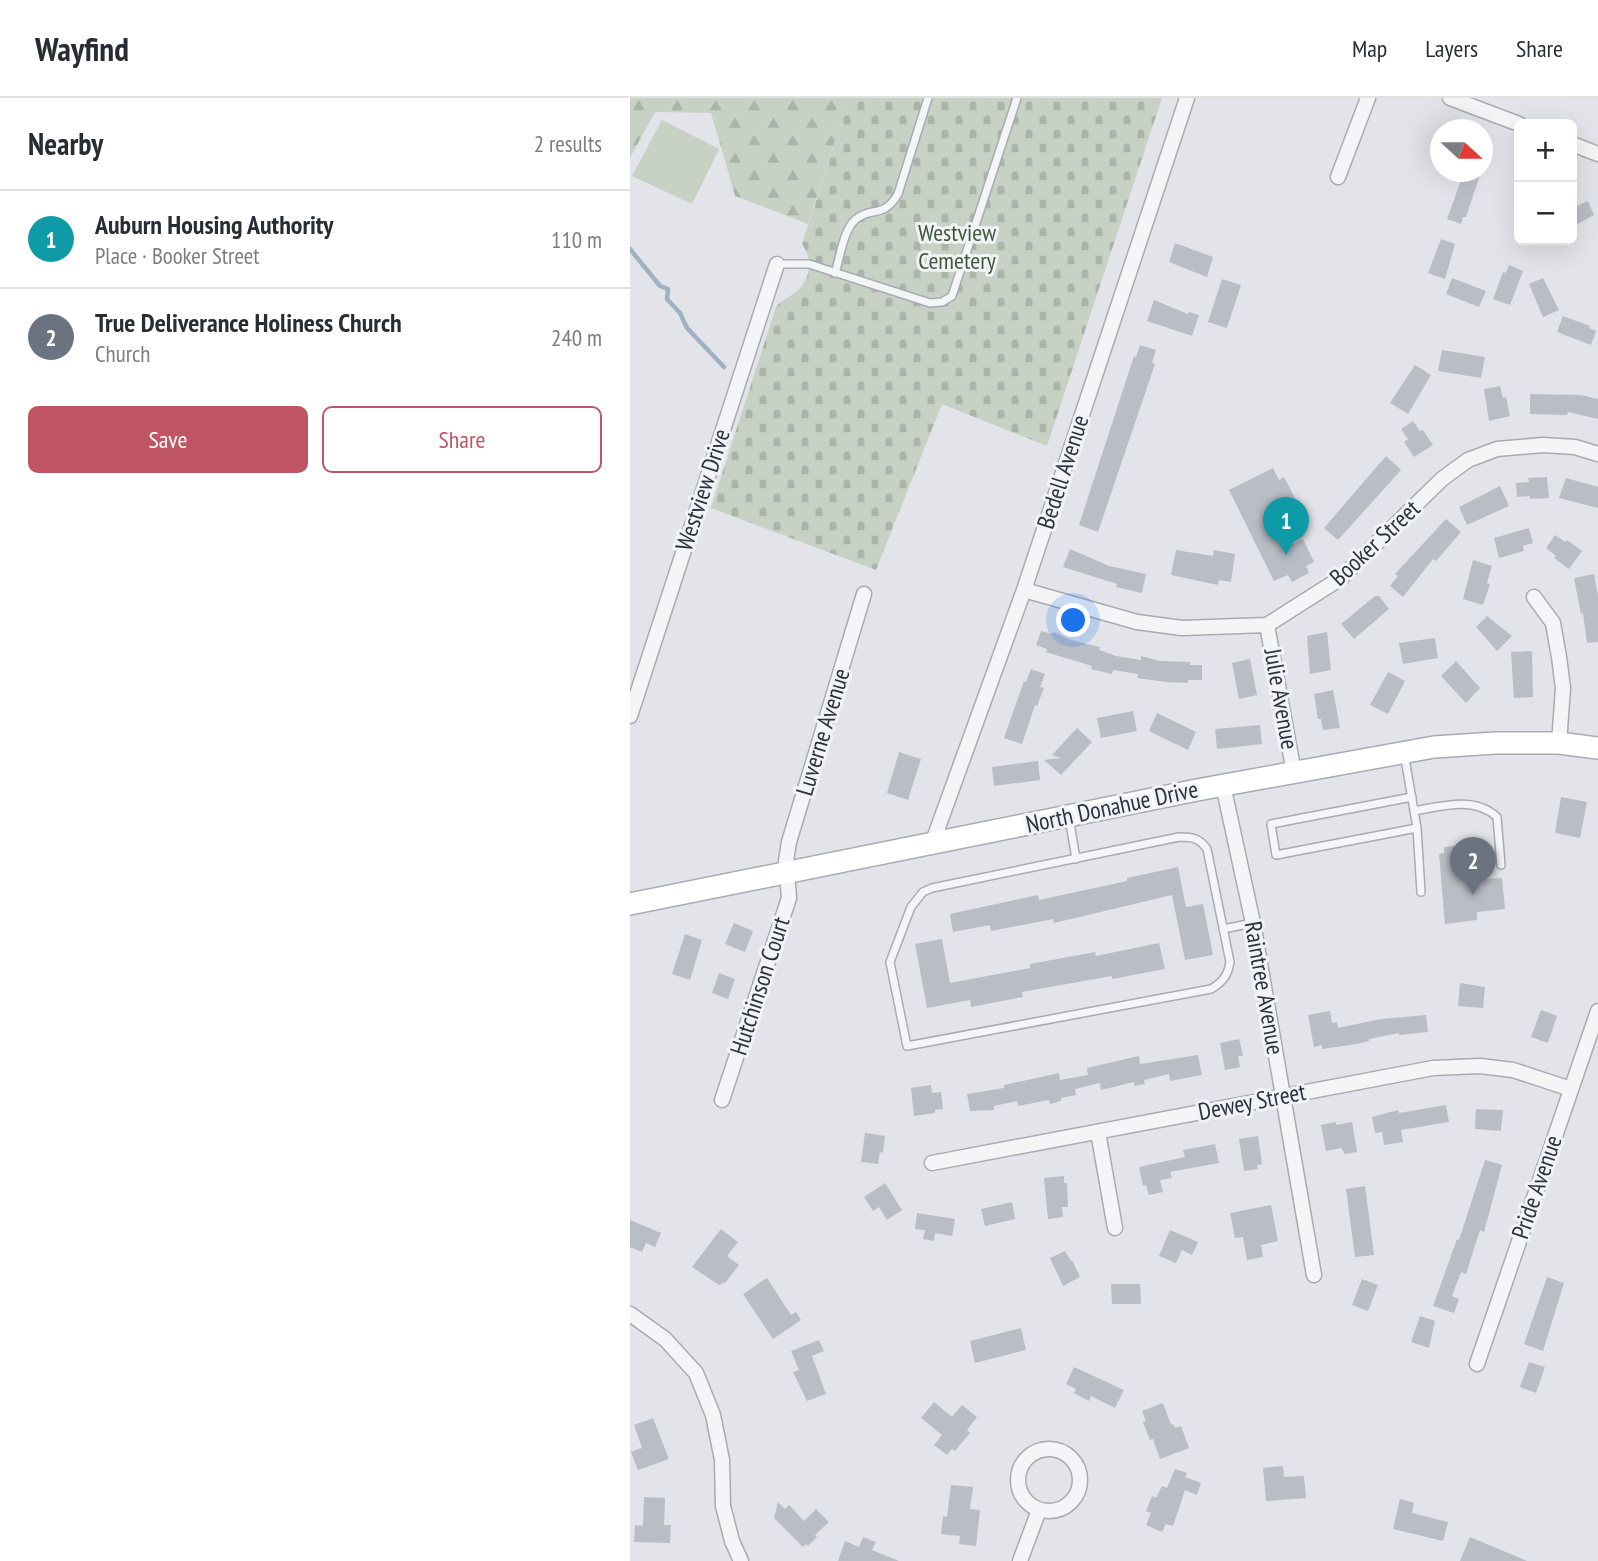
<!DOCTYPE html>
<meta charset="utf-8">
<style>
:root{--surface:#fff;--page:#f7f7f7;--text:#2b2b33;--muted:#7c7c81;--line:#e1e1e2;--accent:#bf5562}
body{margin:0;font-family:"PT Sans Narrow",sans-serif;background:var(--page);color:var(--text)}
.controls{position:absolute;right:21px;top:21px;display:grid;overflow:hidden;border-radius:10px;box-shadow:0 7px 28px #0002}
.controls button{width:63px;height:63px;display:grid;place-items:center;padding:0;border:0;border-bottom:2px solid var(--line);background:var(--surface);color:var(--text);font:35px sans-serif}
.compass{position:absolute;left:800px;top:21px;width:63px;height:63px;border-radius:50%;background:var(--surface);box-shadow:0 7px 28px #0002;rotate:111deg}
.you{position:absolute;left:444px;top:523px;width:24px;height:24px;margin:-18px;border:5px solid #fff;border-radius:50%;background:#1a73e8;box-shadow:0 0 0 10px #1a73e833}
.badge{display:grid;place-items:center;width:46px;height:46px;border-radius:50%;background:var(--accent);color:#fff;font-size:23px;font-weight:700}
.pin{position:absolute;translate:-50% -58px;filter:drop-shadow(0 2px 4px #0008)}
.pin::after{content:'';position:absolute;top:37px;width:24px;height:21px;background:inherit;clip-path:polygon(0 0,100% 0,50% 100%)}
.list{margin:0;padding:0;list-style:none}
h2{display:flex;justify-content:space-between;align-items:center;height:91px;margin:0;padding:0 28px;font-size:30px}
h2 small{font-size:23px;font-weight:400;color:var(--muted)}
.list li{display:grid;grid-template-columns:46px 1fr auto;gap:21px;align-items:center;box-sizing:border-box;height:98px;padding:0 28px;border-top:2px solid var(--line)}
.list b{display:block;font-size:26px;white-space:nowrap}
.list p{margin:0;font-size:23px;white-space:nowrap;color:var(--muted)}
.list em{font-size:23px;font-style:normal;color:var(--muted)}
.actions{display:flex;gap:14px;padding:21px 28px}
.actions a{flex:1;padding:16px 0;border:2px solid var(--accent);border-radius:10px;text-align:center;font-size:24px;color:var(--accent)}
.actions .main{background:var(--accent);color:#fff}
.map{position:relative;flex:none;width:968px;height:1463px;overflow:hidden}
header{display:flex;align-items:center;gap:42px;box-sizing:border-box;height:98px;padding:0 35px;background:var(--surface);border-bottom:2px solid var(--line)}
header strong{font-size:33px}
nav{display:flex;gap:38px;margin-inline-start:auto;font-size:24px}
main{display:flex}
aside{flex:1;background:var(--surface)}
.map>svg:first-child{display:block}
</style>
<header>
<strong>Wayfind</strong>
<nav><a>Map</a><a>Layers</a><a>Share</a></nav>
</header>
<main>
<aside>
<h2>Nearby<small>2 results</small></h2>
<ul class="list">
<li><span class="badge" style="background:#0f9aa8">1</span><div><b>Auburn Housing Authority</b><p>Place · Booker Street</p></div><em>110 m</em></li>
<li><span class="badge" style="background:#6b7280">2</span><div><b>True Deliverance Holiness Church</b><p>Church</p></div><em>240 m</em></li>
</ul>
<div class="actions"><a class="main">Save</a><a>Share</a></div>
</aside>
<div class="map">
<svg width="968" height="1463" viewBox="0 0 968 1463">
<defs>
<pattern id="forest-firs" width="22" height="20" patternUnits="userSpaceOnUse" patternTransform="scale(1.75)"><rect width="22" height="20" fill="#c7d1c4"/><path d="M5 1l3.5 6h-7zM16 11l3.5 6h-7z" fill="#abb4a9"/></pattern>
<pattern id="cemetery-stones" width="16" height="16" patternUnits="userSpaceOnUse" patternTransform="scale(1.75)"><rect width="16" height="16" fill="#c7d1c4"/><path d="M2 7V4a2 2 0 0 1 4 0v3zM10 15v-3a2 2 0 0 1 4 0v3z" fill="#abb4a9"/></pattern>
</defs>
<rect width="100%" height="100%" fill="#e2e4e9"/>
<path fill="url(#forest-firs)" d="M0,0H219L178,126L105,98L81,15L25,14L0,60Z"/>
<path fill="url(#cemetery-stones)" d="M219,0H532L417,348L312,306L246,472L81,410L146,209C152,201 161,199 168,192C182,178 182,161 172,146Z"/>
<path fill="#c7d1c4" d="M32,22L89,51L62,106L2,78Z"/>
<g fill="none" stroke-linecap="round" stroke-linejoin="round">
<path stroke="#a1b1c4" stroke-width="4.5" d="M0,151L30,188L38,191L37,201L50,215L57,230L94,269"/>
</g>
<path fill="#b9bdc5" d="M834,74H851L836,119H833L831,126L817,121Z
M958,103L964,117L942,129V110Z
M811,141L825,146L815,181L798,175Z
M545,145L583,159L577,179L539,164Z
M879,167L893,173L880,207L863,201L873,174L876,175Z
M822,180L856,193L849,209L816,196Z
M913,180L929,212L913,219L899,186Z
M592,181L611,187L597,230L578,224Z
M524,202L558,216L559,214L569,217L562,238L517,223Z
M933,218L960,228L959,230L966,233L961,247L927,234Z
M510,247L526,252L522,265L525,266L468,434L449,427L504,258L506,259Z
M812,252L855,259L851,280L808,273Z
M785,267L801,277L778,316L760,305Z
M870,288L873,300L876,299L880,318L859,323L854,291Z
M900,296L951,297L968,301V321L938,314L937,317L900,316Z
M783,323L790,333L793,332L803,347L784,359L774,344L778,341L771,331Z
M756,358L771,372L708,442L694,430Z
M643,370L649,382L654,379L668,406L662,409L664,412L642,424L655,450L673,441L684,464L676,468L679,475L662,484L658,477L644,483L599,392Z
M917,379L919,400L900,401V398L887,399L886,385L899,384L898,380Z
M936,380L968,389V410L929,400Z
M870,388L879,408L837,427L829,409Z
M816,421L831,434L806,463L803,461L773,499L760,488L768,478L765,476Z
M899,430L903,445L893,448L894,453L869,460L864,440Z
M925,437L935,444L937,442L952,453L939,471L924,460L926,458L916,450Z
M440,451L479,468L516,476L512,495L486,489L487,486L433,469Z
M546,452L583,458L584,452L605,456L601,484L589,482L588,487L541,477Z
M843,462L862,468L857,485L860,486L853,507L833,501Z
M964,476L968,497V544L957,545L953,515L951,516L944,480Z
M745,498H749L759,511L724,541L711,526Z
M857,518L882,538L867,553L846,529Z
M411,533L422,536L423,534L441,542L470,549L469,552L486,558L511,562V558L530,563L560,564V567H572V582H558V585L536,584L507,580L508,576L483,572L482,576L461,571L462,568L416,554L417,551L406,547Z
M697,534L701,572L680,576L677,538Z
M805,540L808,560L773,566L769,545Z
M900,553L902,554L903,599L884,600L881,554Z
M620,561L627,597L609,601L602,565Z
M826,563L850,590L836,605L811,578Z
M401,571L415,576L410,589L414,590L407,608L405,607L392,646L374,640L394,583L396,584Z
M758,574L775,583L758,616L740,607Z
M703,592L710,630L693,632L691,621H688L684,596Z
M503,613L507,633L471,640L467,620Z
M527,615L566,634L558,652L519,633Z
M630,627L632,646L587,651L585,631Z
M447,630L462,644L431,677L414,662L431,660L422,657Z
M269,654L291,661L278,702L257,695Z
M408,663L410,682L364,688L362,669Z
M931,699L957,704L950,740L925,735Z
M834,747L835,753L840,752L844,782L872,780L875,811L847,814V822L815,826L809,756L814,755V749Z
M548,769L556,809L573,806L583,857L555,862L542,797L424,825L423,821L361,833L360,827L323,834L320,816L408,797L409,802L497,783V780Z
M104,825L123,833L115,854L95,846Z
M55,836L72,842L60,882L42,876Z
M312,841L320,885L400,870V866L465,854L466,858L529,845L535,871L482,881V878L392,894L393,899L341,909L340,902L297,910L285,846Z
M89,875L105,881L98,901L82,895Z
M830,885L855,889L853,910L828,908Z
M911,912L927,918L918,945L901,939Z
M700,913L702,925L707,924L708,930L751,921L796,917L798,934L769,937V935L739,941V943L727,946L692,951V947L684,949L678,917Z
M609,941L613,958H608L610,969L595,972L590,945Z
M568,957L572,977L540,983L539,976L514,982L515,986L505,988L504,984L471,992L470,985L445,991L446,997L431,1000V1003L420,1006L419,1002L388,1008L387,1003L364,1008V1012L340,1013L337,996L374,990V987L429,975L430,982L458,977L457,970L509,958L510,966Z
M301,987L302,995L311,994L313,1011L305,1012V1015L284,1018L281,990Z
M816,1007L819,1024L771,1032L773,1044L754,1047L752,1034L745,1035L742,1019L768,1012L769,1015Z
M846,1011L873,1012L871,1033L845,1031Z
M706,1024V1027L722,1024L727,1054L715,1056L711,1050L696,1053L691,1027Z
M235,1035L255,1038L253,1055L250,1054L248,1066L231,1064Z
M628,1038L632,1066L627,1067L628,1071L614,1073L609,1041Z
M585,1046L589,1065L540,1074L542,1080L530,1082L533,1094L519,1097L516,1087L513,1088L509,1069L555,1059L553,1052Z
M855,1062L872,1067L854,1134L850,1132L836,1176L831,1174L822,1198L829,1201L824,1215L803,1208L827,1141L829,1142Z
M434,1078V1085H437L438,1109H432L433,1119L418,1121L414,1080Z
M255,1085L272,1112L257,1122L249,1109L243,1113L234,1099Z
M735,1088L744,1157L725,1159L716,1091Z
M382,1104L385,1121L355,1128L351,1111Z
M641,1107L648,1143L631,1147L633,1159L617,1162L613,1139L605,1140L600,1115Z
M287,1115L325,1121L322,1138L305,1135L304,1143L293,1141L295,1132L285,1131Z
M0,1122L31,1135L25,1149L16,1145L12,1154L0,1149Z
M91,1131L108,1144L97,1158L109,1167L96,1184L89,1187L62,1169Z
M540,1132L568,1144L562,1157L552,1152L546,1165L529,1158Z
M435,1153L441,1163L442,1162L450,1179L433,1188L420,1160Z
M917,1179L934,1185L913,1253L894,1246Z
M137,1180L161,1217L166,1214L171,1222L143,1241L113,1196Z
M732,1181L748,1187L738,1213L722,1207Z
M481,1186H510L511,1206H482Z
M790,1218L805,1223L799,1250L781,1244Z
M391,1230L396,1252L345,1265L340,1243Z
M189,1242L194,1253L182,1258L196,1296L177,1303L163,1274L169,1272L161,1253Z
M899,1264L915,1269L906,1295L890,1289Z
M444,1269L494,1292L485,1310L461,1298L459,1303L444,1295L446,1291L436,1286Z
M304,1304L322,1319L332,1307L347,1319L337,1332L340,1335L325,1353L322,1351L317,1357L304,1347L312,1337L291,1320Z
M533,1305L541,1327L543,1326L545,1330L551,1328L559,1350L530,1361L523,1341L520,1342L513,1324L516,1323L512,1313Z
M23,1320L39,1361L8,1372L1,1354L12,1350L4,1327Z
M653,1368L654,1379L674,1378L676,1400L636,1403L633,1370Z
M545,1371L557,1375L555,1379L571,1385L567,1397L555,1392L543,1428L536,1426L532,1434L516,1427L521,1415L516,1413L522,1398L526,1400L532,1388L537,1390Z
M321,1387L343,1389L340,1411L350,1412L346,1448L329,1446L330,1438L311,1436L313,1418L317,1419Z
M14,1399L35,1400L34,1427H41L40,1445L4,1444L5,1427L13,1428Z
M770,1401L784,1405L782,1415L818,1424L813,1443L763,1431Z
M148,1404L155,1411L159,1407L174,1423L186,1411L199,1424L185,1437L187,1439L178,1448L176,1446L173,1449L144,1420Z
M233,1439L246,1444L242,1452L269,1463H208L215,1443L229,1449Z
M840,1439L897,1463H830Z"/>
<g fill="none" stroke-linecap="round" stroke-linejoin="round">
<defs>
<path id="lane" d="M147,166H179L300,205L312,204L322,198L387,0
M205,175C210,160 213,132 226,121C243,108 253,121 268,96L298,0
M774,655L787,730L791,794
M782,699L641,726L646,757L787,730
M784,713C813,708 844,698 867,719L871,767
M439,719L446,761
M549,739C563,739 569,740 577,751L600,864C598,877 593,884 581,891L277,948L260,864L281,809L293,794L302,790Z
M593,831L623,825"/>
<path id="street" d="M820,0L889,26
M942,46L968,56
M708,79L738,0
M394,492L507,524L552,530L637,527L711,480L812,381L838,362L867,351L913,347L945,349L968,356
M904,499L923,525L929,559L933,590L929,645
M637,527L664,675
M0,618L147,166
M593,687L623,825L684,1177
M302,746L394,492L557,0
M92,1002L159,800L156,763L159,744L234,496
M468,1034L485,1130
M302,1065L803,970L850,968L883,972L941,991
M0,1216L35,1241L66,1275L83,1317L92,1362L93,1408L102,1443L111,1463
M847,1266L968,913
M388 1382a31 31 0 1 1 62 0a31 31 0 1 1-62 0Z
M390,1463L409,1412"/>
<path id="secondary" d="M0,806L567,692L804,649L865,645H929L968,650"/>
</defs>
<use href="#lane" stroke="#a8abb2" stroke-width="10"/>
<use href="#street" stroke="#a8abb2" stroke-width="17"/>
<use href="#secondary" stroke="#a8abb2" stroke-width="24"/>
<use href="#lane" stroke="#f4f5f7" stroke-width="7"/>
<use href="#street" stroke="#f4f5f7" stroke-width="14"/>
<use href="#secondary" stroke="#fff" stroke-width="21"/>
</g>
<g text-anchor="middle" stroke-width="6" stroke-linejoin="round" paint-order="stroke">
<g font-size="24" fill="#40593b" stroke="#f1f3f6">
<text x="327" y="143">Westview<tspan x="327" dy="28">Cemetery</tspan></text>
</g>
<g font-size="24" fill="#2c323e" stroke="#f1f3f6">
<text transform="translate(433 374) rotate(-72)" y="8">Bedell Avenue</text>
<text transform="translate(73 392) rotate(-72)" y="8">Westview Drive</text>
<text transform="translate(745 445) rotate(-43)" y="8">Booker Street</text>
<text transform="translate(651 601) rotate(80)" y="8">Julie Avenue</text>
<text transform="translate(193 634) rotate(-73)" y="8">Luverne Avenue</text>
<text transform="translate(482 709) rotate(-12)" y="8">North Donahue Drive</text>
<text transform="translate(130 888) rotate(-72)" y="8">Hutchinson Court</text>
<text transform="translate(634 890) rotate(80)" y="8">Raintree Avenue</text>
<text transform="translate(622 1004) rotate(-11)" y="8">Dewey Street</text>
<text transform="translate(907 1089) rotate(-71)" y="8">Pride Avenue</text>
</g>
</g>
</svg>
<div class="controls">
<button>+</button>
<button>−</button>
</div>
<svg class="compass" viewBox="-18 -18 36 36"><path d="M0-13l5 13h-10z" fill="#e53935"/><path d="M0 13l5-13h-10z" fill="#7c7c81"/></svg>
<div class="you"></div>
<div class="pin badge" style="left:656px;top:457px;background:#0f9aa8">1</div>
<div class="pin badge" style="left:843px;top:797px;background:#6b7280">2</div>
</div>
</main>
